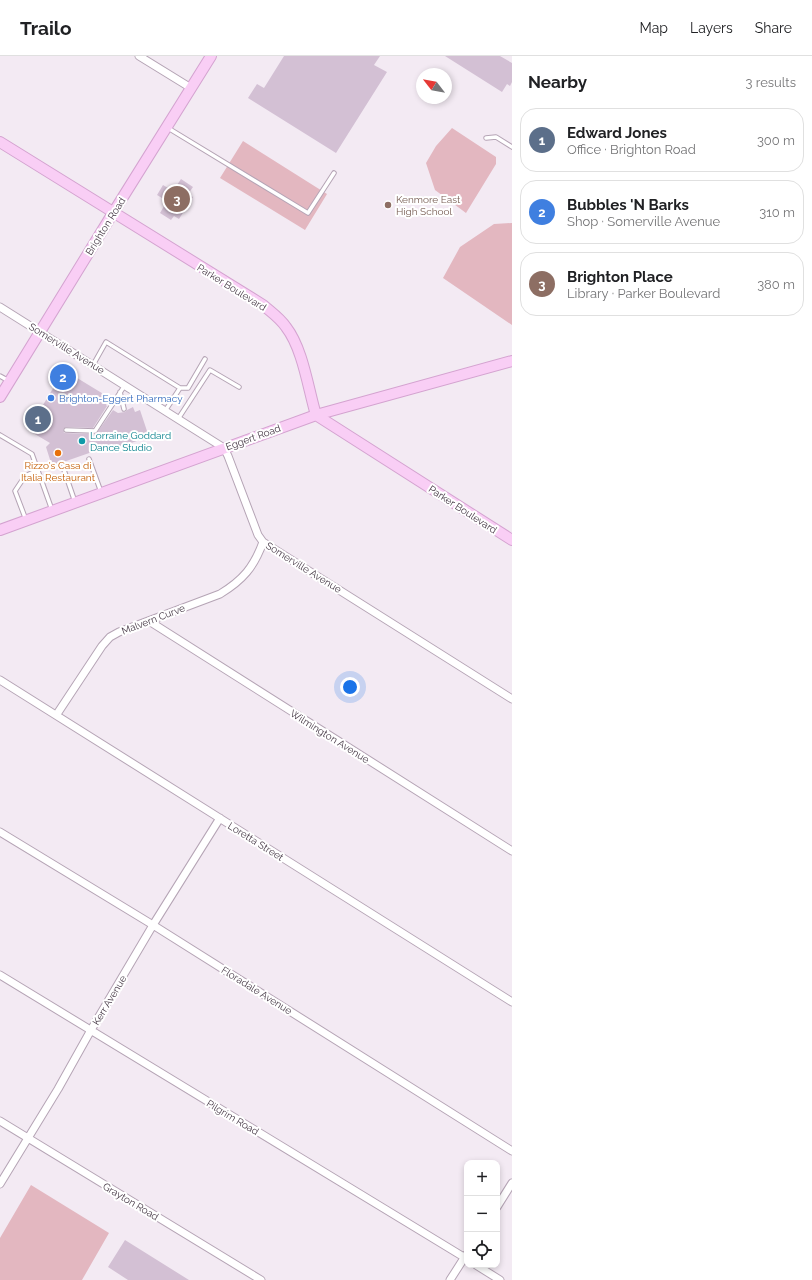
<!DOCTYPE html>
<meta charset="utf-8">
<style>
:root{--surface:#fff;--page:#f6f6f6;--text:#202124;--muted:#757577;--line:#e0e0e0;--accent:#1a73e8}
body{margin:0;font-family:Raleway,sans-serif;background:var(--page);color:var(--text)}
.controls{position:absolute;right:12px;bottom:12px;display:grid;overflow:hidden;border-radius:8px;box-shadow:0 2px 6px #0003}
.controls button{width:36px;height:36px;display:grid;place-items:center;padding:0;border:0;border-bottom:1px solid var(--line);background:var(--surface);color:var(--text);font:20px sans-serif}
.compass{position:absolute;left:416px;top:12px;width:36px;height:36px;border-radius:50%;background:var(--surface);box-shadow:0 2px 6px #0003;rotate:301deg}
.you{position:absolute;left:350px;top:631px;width:14px;height:14px;margin:-10px;border:3px solid #fff;border-radius:50%;background:#1a73e8;box-shadow:0 0 0 6px #1a73e833}
.badge{display:grid;place-items:center;width:26px;height:26px;border-radius:50%;background:var(--accent);color:#fff;font-size:13px;font-weight:700}
.pin{position:absolute;translate:-50% -50%;border:2px solid #fff;box-shadow:0 1px 4px #0006}
.list{margin:0;padding:0;list-style:none}
h2{display:flex;justify-content:space-between;align-items:center;height:52px;margin:0;padding:0 16px;font-size:17px}
h2 small{font-size:13px;font-weight:400;color:var(--muted)}
.list li{display:grid;grid-template-columns:26px 1fr auto;gap:12px;align-items:center;box-sizing:border-box;height:64px;margin:0 8px 8px;padding:0 8px;border:1px solid var(--line);border-radius:16px}
.list b{display:block;font-size:15px;white-space:nowrap}
.list p{margin:0;font-size:13px;white-space:nowrap;color:var(--muted)}
.list em{font-size:13px;font-style:normal;color:var(--muted)}
.icon{flex:none;width:22px;height:22px;fill:none;stroke:currentColor;stroke-width:2;stroke-linecap:round;stroke-linejoin:round}
.map{position:relative;flex:none;width:512px;height:1224px;overflow:hidden}
header{display:flex;align-items:center;gap:24px;box-sizing:border-box;height:56px;padding:0 20px;background:var(--surface);border-bottom:1px solid var(--line)}
header strong{font-size:19px}
nav{display:flex;gap:22px;margin-inline-start:auto;font-size:14px}
main{display:flex}
aside{flex:1;background:var(--surface)}
.map>svg:first-child{display:block}
</style>
<header>
<strong>Trailo</strong>
<nav><a>Map</a><a>Layers</a><a>Share</a></nav>
</header>
<main>
<div class="map">
<svg width="512" height="1224" viewBox="0 0 512 1224">
<rect width="100%" height="100%" fill="#f3eaf3"/>
<path fill="#e3b7c0" d="M452,72L496,101V108L466,157L435,134L426,107L436,90Z
M243,85L327,138L305,174L220,122Z
M512,167V269L443,222L460,191L494,168Z
M31,1129L109,1177L82,1224H0V1182Z"/>
<path fill="#d3c0d4" d="M284,0H380L374,9L387,16L336,97L248,42L257,28L264,32Z
M445,0H500L512,7V26L510,30L507,28L502,36Z
M181,123L193,131L188,138L193,141L179,163L174,160L171,164L160,157L167,145L157,139L163,129L173,135Z
M64,314L110,342L106,349L107,350L93,372L66,371L63,373L64,377L96,378L113,354L118,357L125,356L127,354L133,351L135,356L140,354L149,381L116,392L115,388L52,410L46,391L50,387L28,374Z
M125,1184L189,1224H128L108,1211Z"/>
<g fill="none" stroke-linecap="round" stroke-linejoin="round">
<defs>
<path id="lane" d="M168,72L308,157L334,117
M486,82L496,81L512,91
M93,309L106,286L180,332L165,355
M0,320L9,325
M180,332H188L205,303
M120,336L124,353
M178,363L210,314L239,331
M66,374L95,375L125,329
M0,379L32,398L52,454
M89,403L101,436
M63,411L75,446
M26,464L15,435L25,420L38,414"/>
<path id="street" d="M139,0L191,32
M0,251L224,392L228,400L258,479L263,486L512,643
M149,565L512,795
M0,624L512,946
M57,658L102,590L110,581L119,576L220,538C243,524 254,511 263,486
M0,776L153,869L512,1095
M0,919L467,1203
M0,1065L261,1224
M0,1128L58,1033L91,974L153,869L220,762
M497,1151L512,1127
M476,1209L500,1224
M450,1224L466,1199"/>
<path id="secondary" d="M0,86L263,249C271,256 280,262 286,271C303,293 308,332 316,359L512,484
M0,341L113,157L211,0
M0,474L316,359L512,305"/>
</defs>
<use href="#lane" stroke="#b5a4b5" stroke-width="5.5"/>
<use href="#street" stroke="#b5a4b5" stroke-width="9"/>
<use href="#secondary" stroke="#d4a3d0" stroke-width="12"/>
<use href="#lane" stroke="#fff" stroke-width="3.5"/>
<use href="#street" stroke="#fff" stroke-width="7"/>
<use href="#secondary" stroke="#f9cef5" stroke-width="10"/>
</g>
<circle fill="#8d6e63" stroke="#fff" stroke-width="1.5" cx="388" cy="149" r="4"/>
<circle fill="#3f7fe0" stroke="#fff" stroke-width="1.5" cx="51" cy="342" r="4"/>
<circle fill="#0f9aa8" stroke="#fff" stroke-width="1.5" cx="82" cy="385" r="4"/>
<circle fill="#e8710a" stroke="#fff" stroke-width="1.5" cx="58" cy="397" r="4"/>
<g text-anchor="middle" stroke-width="4" stroke-linejoin="round" paint-order="stroke">
<g font-size="10" fill="#785e54" stroke="#fff" text-anchor="start">
<text x="396" y="147">Kenmore East<tspan x="396" dy="12">High School</tspan></text>
</g>
<g font-size="10" fill="#463946" stroke="#fff">
<text transform="translate(105 170) rotate(-58)" y="4">Brighton Road</text>
<text transform="translate(232 231) rotate(32)" y="4">Parker Boulevard</text>
<text transform="translate(67 292) rotate(32)" y="4">Somerville Avenue</text>
<text transform="translate(253 381) rotate(-20)" y="4">Eggert Road</text>
<text transform="translate(463 453) rotate(33)" y="4">Parker Boulevard</text>
<text transform="translate(304 511) rotate(32)" y="4">Somerville Avenue</text>
<text transform="translate(153 563) rotate(-21)" y="4">Malvern Curve</text>
<text transform="translate(330 680) rotate(32)" y="4">Wilmington Avenue</text>
<text transform="translate(256 785) rotate(32)" y="4">Loretta Street</text>
<text transform="translate(257 934) rotate(32)" y="4">Floradale Avenue</text>
<text transform="translate(109 944) rotate(-59)" y="4">Kerr Avenue</text>
<text transform="translate(233 1061) rotate(31)" y="4">Pilgrim Road</text>
<text transform="translate(131 1145) rotate(31)" y="4">Grayton Road</text>
</g>
<g font-size="10" fill="#366cbe" stroke="#fff" text-anchor="start">
<text x="59" y="346">Brighton-Eggert Pharmacy</text>
</g>
<g font-size="10" fill="#0d838f" stroke="#fff" text-anchor="start">
<text x="90" y="383">Lorraine Goddard<tspan x="90" dy="12">Dance Studio</tspan></text>
</g>
<g font-size="10" fill="#c56008" stroke="#fff">
<text x="58" y="413">Rizzo's Casa di<tspan x="58" dy="12">Italia Restaurant</tspan></text>
</g>
</g>
</svg>
<div class="controls">
<button>+</button>
<button>−</button>
<button><svg class="icon" aria-label="locate" viewBox="0 0 24 24"><circle cx="12" cy="12" r="6"/><path d="M12 2v4M12 18v4M2 12h4M18 12h4"/></svg></button>
</div>
<svg class="compass" viewBox="-18 -18 36 36"><path d="M0-13l5 13h-10z" fill="#e53935"/><path d="M0 13l5-13h-10z" fill="#757577"/></svg>
<div class="you"></div>
<div class="pin badge" style="left:38px;top:363px;background:#5c6f8a">1</div>
<div class="pin badge" style="left:63px;top:321px;background:#3f7fe0">2</div>
<div class="pin badge" style="left:177px;top:143px;background:#8d6e63">3</div>
</div>
<aside>
<h2>Nearby<small>3 results</small></h2>
<ul class="list">
<li><span class="badge" style="background:#5c6f8a">1</span><div><b>Edward Jones</b><p>Office · Brighton Road</p></div><em>300 m</em></li>
<li><span class="badge" style="background:#3f7fe0">2</span><div><b>Bubbles 'N Barks</b><p>Shop · Somerville Avenue</p></div><em>310 m</em></li>
<li><span class="badge" style="background:#8d6e63">3</span><div><b>Brighton Place</b><p>Library · Parker Boulevard</p></div><em>380 m</em></li>
</ul>
</aside>
</main>
